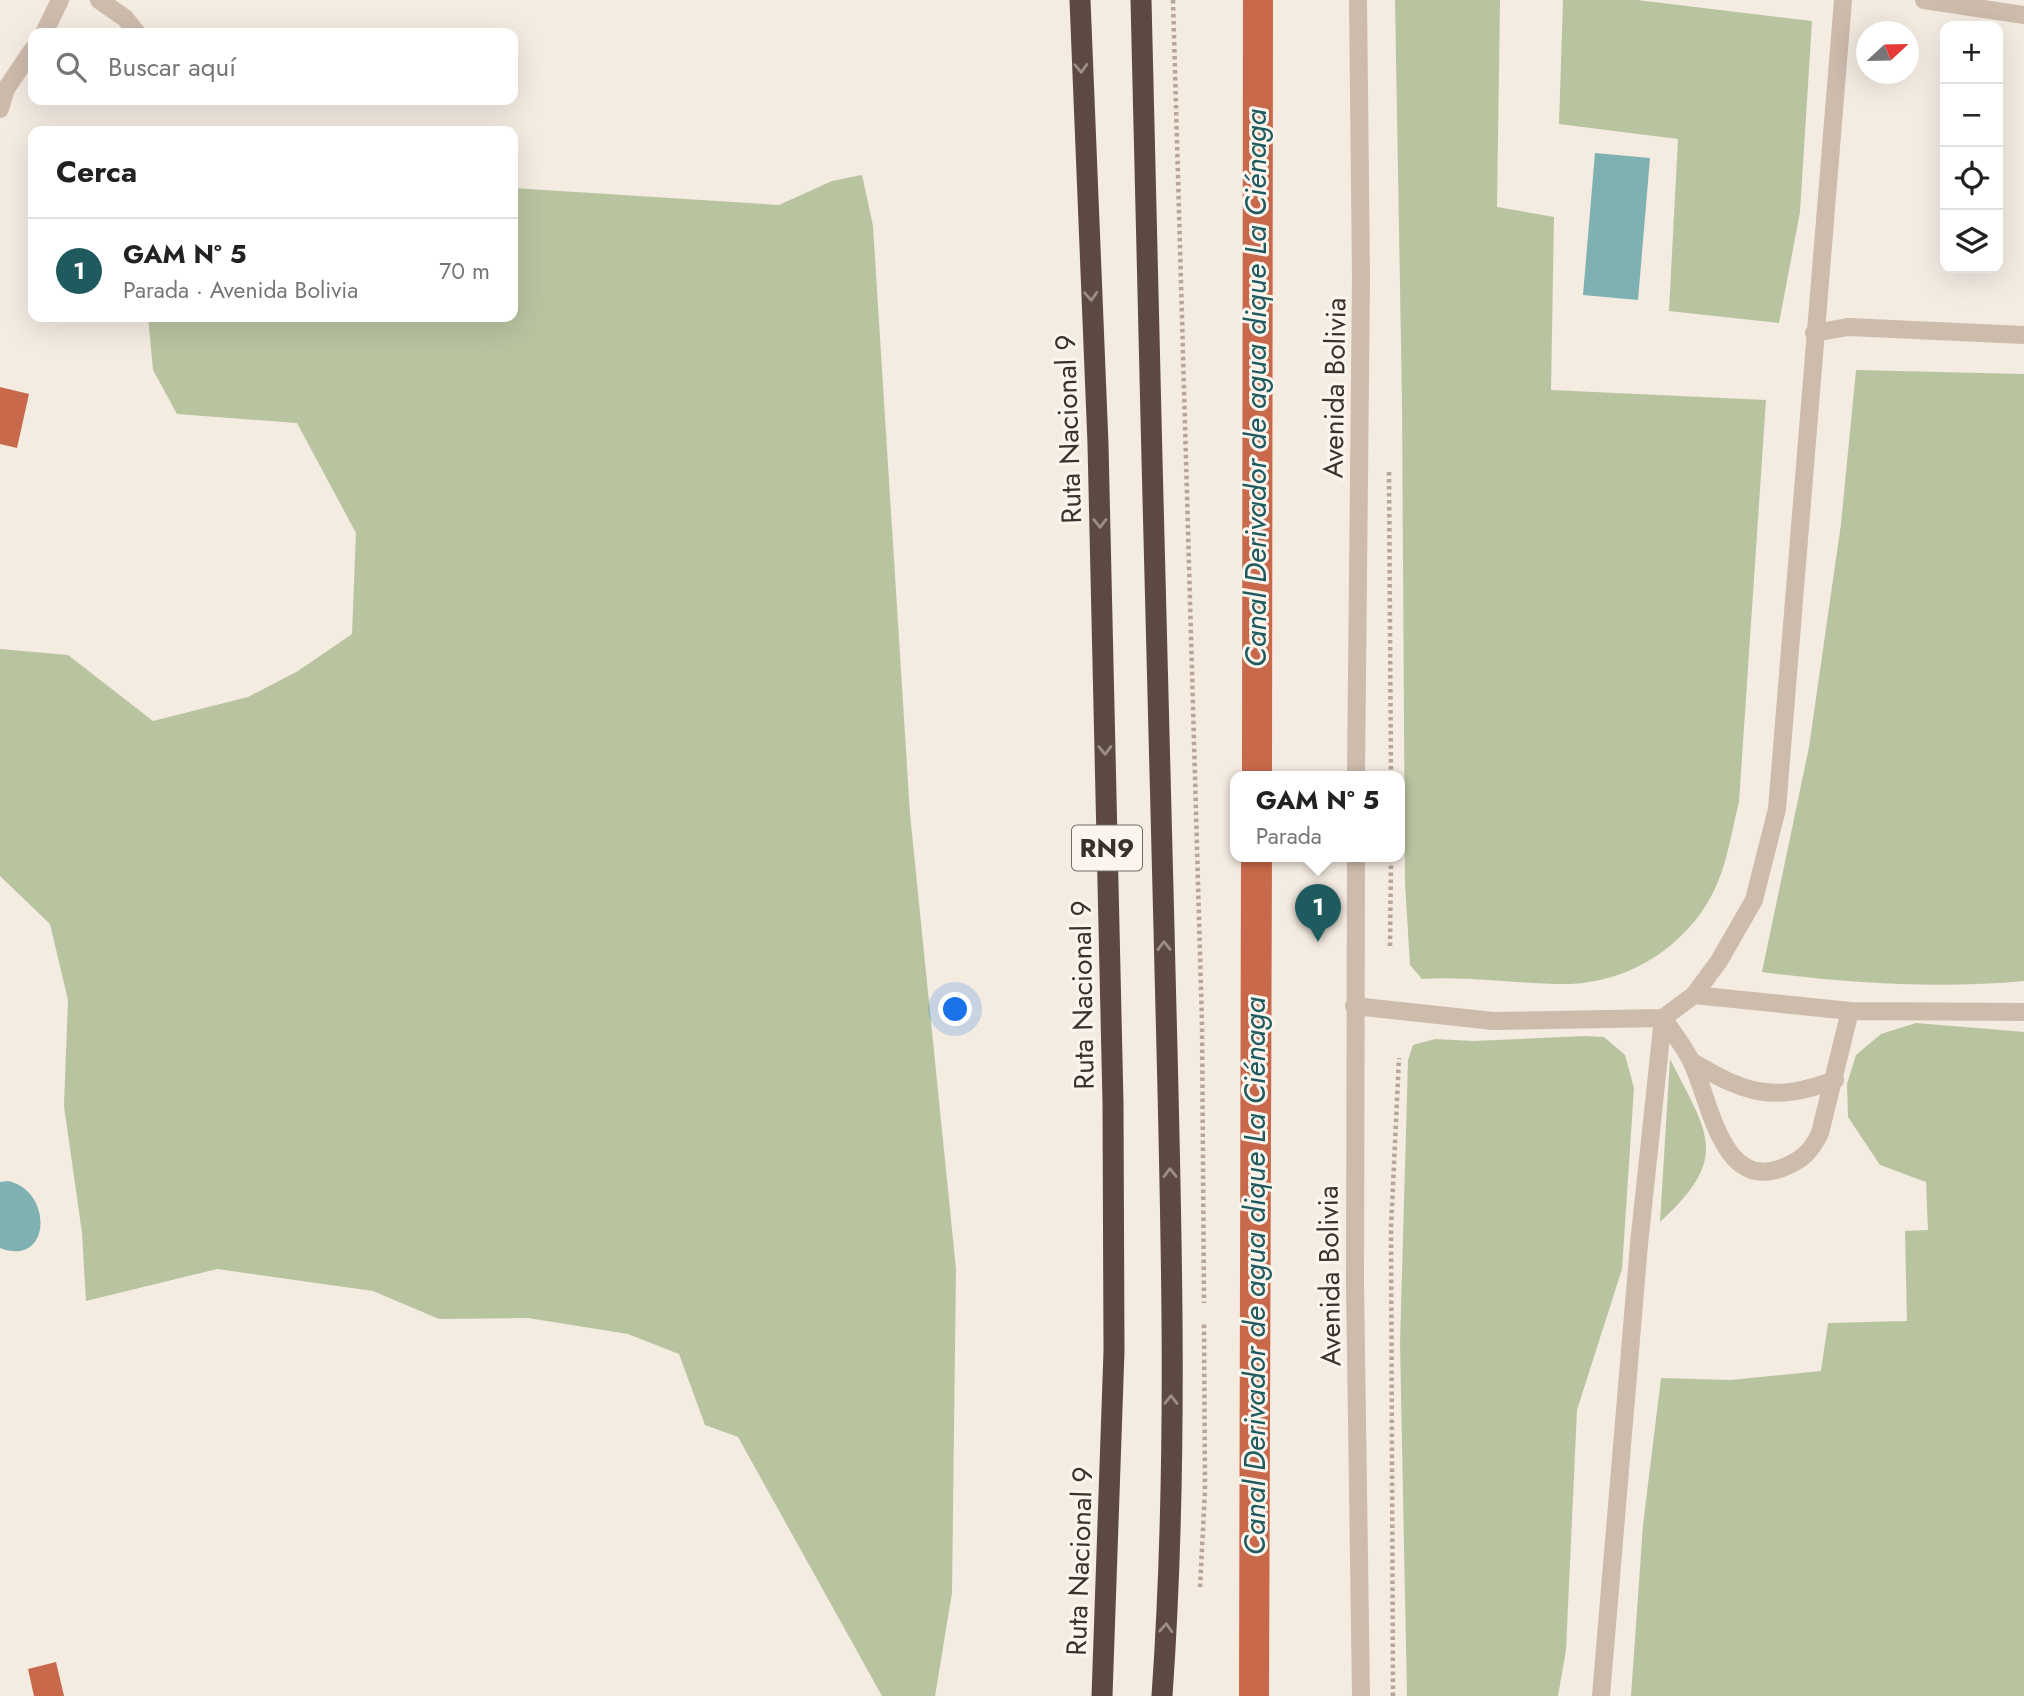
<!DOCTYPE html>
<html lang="es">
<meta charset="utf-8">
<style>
:root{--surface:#fff;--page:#f2f2f2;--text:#222;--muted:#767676;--line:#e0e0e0;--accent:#1f5a5e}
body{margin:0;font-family:Jost,sans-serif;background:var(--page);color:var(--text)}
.controls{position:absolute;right:21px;top:21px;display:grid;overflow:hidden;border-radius:14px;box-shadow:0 7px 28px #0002}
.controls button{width:63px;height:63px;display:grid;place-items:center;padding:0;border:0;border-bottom:2px solid var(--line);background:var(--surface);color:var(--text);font:35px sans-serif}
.compass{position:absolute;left:1856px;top:21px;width:63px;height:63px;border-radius:50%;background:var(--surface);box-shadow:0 7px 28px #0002;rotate:68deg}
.you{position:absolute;left:956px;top:1010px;width:24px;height:24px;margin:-18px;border:5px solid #fff;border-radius:50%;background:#1a73e8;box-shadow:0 0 0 10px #1a73e833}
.badge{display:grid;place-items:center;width:46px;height:46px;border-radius:50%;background:var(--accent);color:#fff;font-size:23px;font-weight:700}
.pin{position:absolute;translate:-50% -58px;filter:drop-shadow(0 2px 4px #0008)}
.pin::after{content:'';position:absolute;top:37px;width:24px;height:21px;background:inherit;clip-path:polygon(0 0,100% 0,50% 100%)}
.popup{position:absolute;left:1230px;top:771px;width:175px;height:91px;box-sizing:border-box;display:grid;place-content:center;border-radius:14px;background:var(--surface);filter:drop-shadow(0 2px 5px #0005);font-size:23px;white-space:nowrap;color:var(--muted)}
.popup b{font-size:26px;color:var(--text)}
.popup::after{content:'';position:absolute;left:50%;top:100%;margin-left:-14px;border:14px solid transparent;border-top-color:var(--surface)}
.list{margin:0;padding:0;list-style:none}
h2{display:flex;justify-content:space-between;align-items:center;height:91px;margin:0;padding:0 28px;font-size:30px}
h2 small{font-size:23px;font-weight:400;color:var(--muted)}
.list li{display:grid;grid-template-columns:46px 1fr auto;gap:21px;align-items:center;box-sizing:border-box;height:105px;padding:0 28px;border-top:2px solid var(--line)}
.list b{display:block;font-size:26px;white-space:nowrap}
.list p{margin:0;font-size:23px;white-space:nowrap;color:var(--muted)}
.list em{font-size:23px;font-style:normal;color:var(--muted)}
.icon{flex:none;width:38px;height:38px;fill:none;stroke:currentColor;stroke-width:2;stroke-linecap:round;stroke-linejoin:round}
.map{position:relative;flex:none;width:2024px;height:1696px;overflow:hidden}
.search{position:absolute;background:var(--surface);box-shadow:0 7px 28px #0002;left:28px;top:28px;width:490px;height:77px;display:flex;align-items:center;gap:18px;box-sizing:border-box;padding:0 24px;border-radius:14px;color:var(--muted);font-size:26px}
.panel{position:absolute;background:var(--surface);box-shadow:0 7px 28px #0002;left:28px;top:126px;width:490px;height:196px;border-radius:14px}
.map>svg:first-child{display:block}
</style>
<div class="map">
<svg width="2024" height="1696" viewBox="0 0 2024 1696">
<rect width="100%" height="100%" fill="#f4ebe1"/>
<path fill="#b8c4a0" d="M1395,0H1500L1497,207L1554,217L1551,390L1766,400L1739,802C1732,829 1728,859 1717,884C1692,943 1630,984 1565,984C1517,984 1470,976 1422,979L1410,965L1405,883L1402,400Z
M1563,0H1637L1812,21L1800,212L1779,323L1669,311L1678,139L1559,124Z
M862,175L873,226L910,814L956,1269L952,1593L935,1696H882L738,1437L705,1425L679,1354L628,1334L528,1318L439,1319L373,1291L217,1269L86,1301L82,1233L64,1106L68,1000L50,924L0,876V649L68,655L153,721L248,697L298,671L352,634L356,533L297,423L177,414L153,370L148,317H513V188L779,205L832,181Z
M1856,370L2024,374V981C1937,989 1848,983 1762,972L1809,747L1841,524Z
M1916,1023L2024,1032V1696H1631L1643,1525L1661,1378L1731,1380L1821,1371L1828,1323L1907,1321L1905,1231L1928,1230L1926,1182L1880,1165L1848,1117L1847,1084L1856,1055L1881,1034Z
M1585,1036L1604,1037L1625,1055L1634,1088L1622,1269L1577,1410L1566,1650L1558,1696H1407L1400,1343L1408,1060L1413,1045L1435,1039L1473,1041Z
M1670,1059C1708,1134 1731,1157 1660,1222Z"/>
<path fill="#7fb0b2" d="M1595,153L1650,158L1638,300L1583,295Z
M8,1181C54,1191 51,1268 0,1248V1182Z"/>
<path fill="#c8694b" d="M1243,0H1273L1272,776H1242Z
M0,387L29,394L17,448L0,444Z
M1241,856H1272L1269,1696H1239Z
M56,1662L64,1696H34L28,1669Z"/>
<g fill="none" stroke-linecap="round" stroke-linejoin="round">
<path stroke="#b9a596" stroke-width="4.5" stroke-dasharray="3.5 3.5" stroke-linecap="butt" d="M1173,0L1202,1024L1204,1303
M1389,472L1391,776
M1390,946L1391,856
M1200,1587L1205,1491L1204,1323
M1393,1696L1391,1228L1399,1058"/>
<path stroke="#cdbbac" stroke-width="18" d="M99,0L125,18L137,33
M1924,0L2024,15
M44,33L60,0
M0,109L6,89L33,49
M1814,333L1848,327L2024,335
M1356,776L1361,277L1358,0
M1356,856L1355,1283L1361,1696
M1694,995L1719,961L1754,900L1777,809L1843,0
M1354,1006L1493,1021L1663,1018L1694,995L1850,1011L2024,1012
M1663,1018C1673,1033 1685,1047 1692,1063C1710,1100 1721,1191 1782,1168C1801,1161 1811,1152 1820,1133L1850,1011
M1691,1061C1746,1094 1773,1103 1835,1080
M1601,1696L1639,1244L1663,1018"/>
<path stroke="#5c4a42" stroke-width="21" d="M1080,0L1098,444L1113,1103L1114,1351L1102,1696
M1141,0C1148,310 1156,619 1164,929C1170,1184 1180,1441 1162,1696"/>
</g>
<defs><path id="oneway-chevron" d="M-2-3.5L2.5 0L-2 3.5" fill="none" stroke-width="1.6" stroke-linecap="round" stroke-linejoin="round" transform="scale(1.75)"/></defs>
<g stroke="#9c8e87">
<use href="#oneway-chevron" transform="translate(1081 68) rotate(88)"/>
<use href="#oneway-chevron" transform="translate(1091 296) rotate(87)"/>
<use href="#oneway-chevron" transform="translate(1100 523) rotate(89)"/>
<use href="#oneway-chevron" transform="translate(1105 750) rotate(89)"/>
<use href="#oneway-chevron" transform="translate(1164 946) rotate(-91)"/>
<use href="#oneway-chevron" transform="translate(1170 1173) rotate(-91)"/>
<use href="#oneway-chevron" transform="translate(1171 1400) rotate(-89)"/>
<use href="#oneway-chevron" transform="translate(1166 1628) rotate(-87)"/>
</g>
<g text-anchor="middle" stroke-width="6" stroke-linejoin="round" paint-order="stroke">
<rect fill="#fbf5ee" stroke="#756b66" stroke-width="2" x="1072" y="825.5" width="70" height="45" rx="5"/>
<g font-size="26" font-weight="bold" fill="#3b302b">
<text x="1107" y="857">RN9</text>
</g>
<g font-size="28" fill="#3b302b" stroke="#fbf5ee">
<text transform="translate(1334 388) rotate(-89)" y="10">Avenida Bolivia</text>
<text transform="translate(1068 429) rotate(-92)" y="10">Ruta Nacional 9</text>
<text transform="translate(1082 995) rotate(-91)" y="10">Ruta Nacional 9</text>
<text transform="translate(1329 1276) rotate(-91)" y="10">Avenida Bolivia</text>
<text transform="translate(1079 1561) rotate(-88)" y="10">Ruta Nacional 9</text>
</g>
<g font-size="30" font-style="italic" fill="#1f5a5e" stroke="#fbf5ee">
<text transform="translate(1256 388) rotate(-90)" y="10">Canal Derivador de agua dique La Ciénaga</text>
<text transform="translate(1255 1276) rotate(-90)" y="10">Canal Derivador de agua dique La Ciénaga</text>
</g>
</g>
</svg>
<div class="controls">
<button>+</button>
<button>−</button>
<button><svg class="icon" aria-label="locate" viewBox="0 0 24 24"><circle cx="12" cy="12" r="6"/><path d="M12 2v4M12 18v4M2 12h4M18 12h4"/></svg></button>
<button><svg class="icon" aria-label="layers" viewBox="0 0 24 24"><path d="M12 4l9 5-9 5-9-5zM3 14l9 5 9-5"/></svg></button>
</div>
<svg class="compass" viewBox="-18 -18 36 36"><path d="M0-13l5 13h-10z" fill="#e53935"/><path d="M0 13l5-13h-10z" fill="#767676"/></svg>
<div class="you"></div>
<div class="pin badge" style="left:1318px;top:942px">1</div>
<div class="popup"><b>GAM N° 5</b>Parada</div>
<div class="search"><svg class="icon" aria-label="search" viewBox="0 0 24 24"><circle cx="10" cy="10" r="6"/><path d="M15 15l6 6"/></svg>Buscar aquí</div>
<section class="panel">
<h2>Cerca<small></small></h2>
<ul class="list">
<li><span class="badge">1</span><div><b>GAM N° 5</b><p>Parada · Avenida Bolivia</p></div><em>70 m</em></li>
</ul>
</section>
</div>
